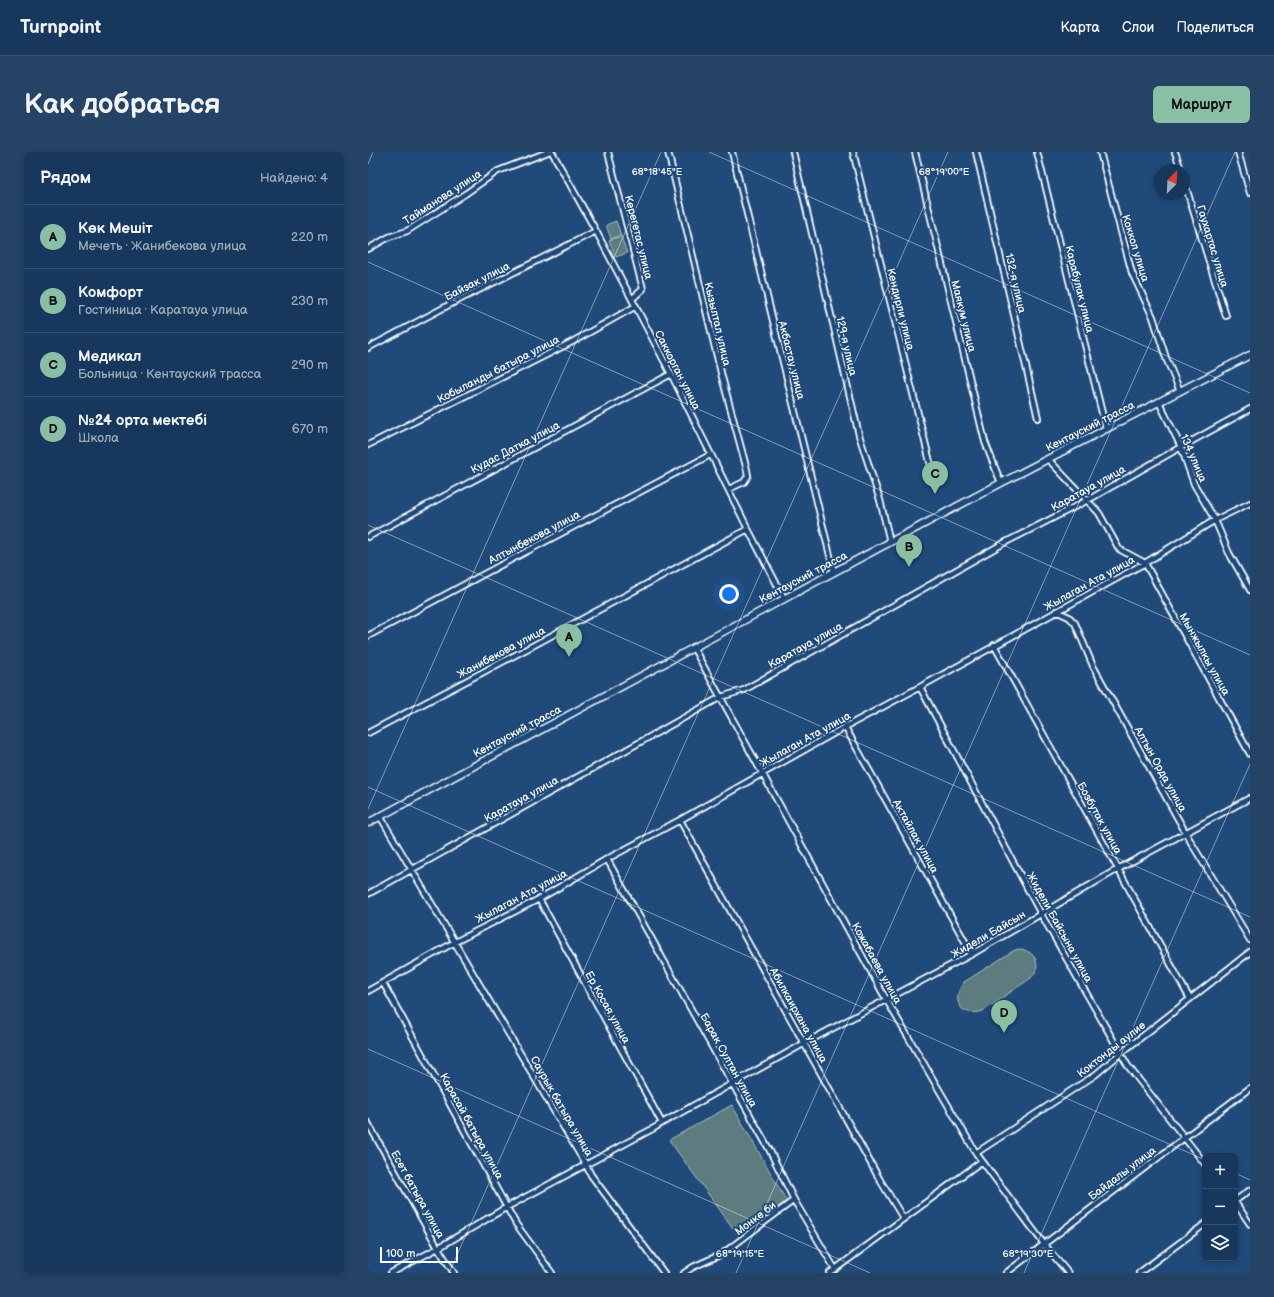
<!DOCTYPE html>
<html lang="ru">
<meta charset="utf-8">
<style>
:root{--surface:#17385c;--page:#244365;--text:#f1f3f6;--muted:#9eacbb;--line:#365272;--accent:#8abfa5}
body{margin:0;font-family:"Balsamiq Sans",sans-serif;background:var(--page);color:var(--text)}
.controls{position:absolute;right:12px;bottom:12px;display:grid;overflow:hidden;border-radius:6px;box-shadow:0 2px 6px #0003}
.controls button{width:36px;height:36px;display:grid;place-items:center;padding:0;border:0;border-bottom:1px solid var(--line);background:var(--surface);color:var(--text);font:20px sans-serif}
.compass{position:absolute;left:786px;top:12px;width:36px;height:36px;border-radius:50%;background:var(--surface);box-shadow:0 2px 6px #0003;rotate:24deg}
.scale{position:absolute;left:12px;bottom:10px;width:78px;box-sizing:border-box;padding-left:4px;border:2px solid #fff;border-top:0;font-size:11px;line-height:14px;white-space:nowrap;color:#fff;-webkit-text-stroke:3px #1f4a7a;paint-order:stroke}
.you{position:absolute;left:361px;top:442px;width:14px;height:14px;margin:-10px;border:3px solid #fff;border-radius:50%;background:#1a73e8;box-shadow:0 0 0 6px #1a73e833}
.badge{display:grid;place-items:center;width:26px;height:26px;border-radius:50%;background:var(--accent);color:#111;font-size:13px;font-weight:700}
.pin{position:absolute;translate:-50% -33px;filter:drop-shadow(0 1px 2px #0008)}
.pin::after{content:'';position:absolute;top:21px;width:14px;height:12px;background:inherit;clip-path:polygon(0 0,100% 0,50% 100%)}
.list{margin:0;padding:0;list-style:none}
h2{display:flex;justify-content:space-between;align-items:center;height:52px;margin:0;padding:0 16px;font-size:17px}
h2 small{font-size:13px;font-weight:400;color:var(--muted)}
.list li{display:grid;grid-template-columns:26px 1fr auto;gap:12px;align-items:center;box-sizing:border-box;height:64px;padding:0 16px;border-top:1px solid var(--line)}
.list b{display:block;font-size:15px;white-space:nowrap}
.list p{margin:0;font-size:13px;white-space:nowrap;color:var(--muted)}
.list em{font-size:13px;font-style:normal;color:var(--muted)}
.icon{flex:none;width:22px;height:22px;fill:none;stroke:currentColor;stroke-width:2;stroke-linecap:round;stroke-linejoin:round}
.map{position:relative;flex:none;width:882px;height:1121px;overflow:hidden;border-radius:6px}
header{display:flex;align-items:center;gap:24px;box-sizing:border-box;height:56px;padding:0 20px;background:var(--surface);border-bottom:1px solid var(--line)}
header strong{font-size:19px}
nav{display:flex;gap:22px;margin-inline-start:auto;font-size:14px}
.intro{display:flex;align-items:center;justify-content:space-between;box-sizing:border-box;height:96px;padding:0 24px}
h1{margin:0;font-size:28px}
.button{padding:10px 18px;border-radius:6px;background:var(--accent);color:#111;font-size:14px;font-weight:700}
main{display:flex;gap:24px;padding:0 24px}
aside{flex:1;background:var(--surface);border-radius:6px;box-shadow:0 2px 6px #0003}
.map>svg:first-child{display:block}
</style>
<header>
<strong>Turnpoint</strong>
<nav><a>Карта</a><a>Слои</a><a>Поделиться</a></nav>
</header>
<div class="intro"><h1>Как добраться</h1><a class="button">Маршрут</a></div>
<main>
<aside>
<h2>Рядом<small>Найдено: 4</small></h2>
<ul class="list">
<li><span class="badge">A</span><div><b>Көк Мешіт</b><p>Мечеть · Жанибекова улица</p></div><em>220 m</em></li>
<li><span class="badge">B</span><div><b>Комфорт</b><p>Гостиница · Каратауа улица</p></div><em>230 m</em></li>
<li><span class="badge">C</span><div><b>Медикал</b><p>Больница · Кентауский трасса</p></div><em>290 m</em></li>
<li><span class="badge">D</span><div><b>№24 орта мектебі</b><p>Школа</p></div><em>670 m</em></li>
</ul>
</aside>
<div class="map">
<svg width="882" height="1121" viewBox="0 0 882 1121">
<rect width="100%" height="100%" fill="#1f4a7a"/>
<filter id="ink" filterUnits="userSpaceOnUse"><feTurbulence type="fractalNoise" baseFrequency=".025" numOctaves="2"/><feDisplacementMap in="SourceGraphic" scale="8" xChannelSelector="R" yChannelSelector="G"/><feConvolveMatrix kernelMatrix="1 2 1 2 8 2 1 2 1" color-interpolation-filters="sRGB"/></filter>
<g filter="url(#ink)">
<path fill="#5c7c80" stroke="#aebec0" d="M248,69L253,83L243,87L238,73Z
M253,84L259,101L248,105L241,88Z
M650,797C667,798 675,813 663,826L615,859C592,866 582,848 596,830L645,799Z
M364,953L419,1050L370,1083L301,988Z"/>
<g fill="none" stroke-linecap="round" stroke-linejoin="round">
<defs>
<path id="minor" d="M184,0L228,79L303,222L380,377L416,446
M240,0L275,137L264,147
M300,0L354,225L379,318L380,324L376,330L361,337
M364,0L466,420
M425,0L491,283L512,348L522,390
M485,0L564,318
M547,0L617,290L633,331
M608,0L670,266
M669,0L738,277
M732,0L764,121L785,165L798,206L812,239
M807,0L813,18
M870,0L882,41
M816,29L858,164
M0,97L21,85L39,79L97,42L130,19L180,0
M0,196L79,154L228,79
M791,250L813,295L826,332L847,368L861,401L882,438
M0,293L204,190L268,154
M680,307L731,361L751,397L777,411L882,602
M0,385L303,222
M688,459L701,465L707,471L725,514L824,692L882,788
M0,484L146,406L342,303
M626,493L822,847
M325,495L518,847L608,1001L676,1092L700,1121
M552,535L673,762L760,914L837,1012
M477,575L604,802
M0,581L168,492L380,377
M12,664L218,1013L223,1023L296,1121
M312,668L512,1028L535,1066
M239,707L401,997L426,1048L467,1117
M0,742L353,545L376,538L636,391L720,348L813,295L882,257
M171,747L294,971
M15,831L148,1072L184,1121
M0,839L87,790L171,747L239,707L312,668L477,575L552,535L777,411L847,368L882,351
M0,971L70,1096L86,1121
M608,1001L727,923L753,901L882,800
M867,1049L882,1038
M867,1050L882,1072
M23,1121L70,1096L139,1055L288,975L294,971L437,891L604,802L750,717L882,646
M316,1121L325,1115L354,1102L426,1048
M462,1121L614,1009
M638,1121L882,936
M771,1121L837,1072"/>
<path id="secondary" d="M0,671L466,420L633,331L882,203"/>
</defs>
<use href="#minor" stroke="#fff" stroke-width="8"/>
<use href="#secondary" stroke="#fff" stroke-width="9"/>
<use href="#minor" stroke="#1f4a7a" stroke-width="4.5"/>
<use href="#secondary" stroke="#1f4a7a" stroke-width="6"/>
</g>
</g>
<path fill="none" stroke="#fff" stroke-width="1" stroke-opacity="0.45" d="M341,0L882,241M0,12L5,0M0,110L882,503M0,373L882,765M0,635L837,1008M0,657L293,0M0,897L502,1121M867,1021L882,1028M81,1121L580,0M368,1121L867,0M656,1121L882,612"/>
<g text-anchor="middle" stroke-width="4" stroke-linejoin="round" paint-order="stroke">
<g font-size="11" fill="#fff" stroke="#1f4a7a">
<text transform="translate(74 45) rotate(-33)" y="4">Тайманова улица</text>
<text transform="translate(271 85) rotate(76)" y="4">Керегетас улица</text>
<text transform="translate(845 94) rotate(73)" y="4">Гаухартас улица</text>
<text transform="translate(768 96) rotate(73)" y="4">Коккол улица</text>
<text transform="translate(109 129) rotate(-27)" y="4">Байзак улица</text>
<text transform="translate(648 131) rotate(77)" y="4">132-я улица</text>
<text transform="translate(712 137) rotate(76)" y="4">Карабулак улица</text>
<text transform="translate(533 157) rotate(76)" y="4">Кендирли улица</text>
<text transform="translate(596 164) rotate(76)" y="4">Маякум улица</text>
<text transform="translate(350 172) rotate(77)" y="4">Кызылтал улица</text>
<text transform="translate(479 194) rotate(77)" y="4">129-я улица</text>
<text transform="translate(424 208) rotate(76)" y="4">Акбастау улица</text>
<text transform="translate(130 217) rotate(-27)" y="4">Кобыланды батыра улица</text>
<text transform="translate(310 218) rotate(63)" y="4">Саккорган улица</text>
<text transform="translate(722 274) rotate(-27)" y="4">Кентауский трасса</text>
<text transform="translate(147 295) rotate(-28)" y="4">Кудас Датка улица</text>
<text transform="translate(826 306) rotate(67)" y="4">134 улица</text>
<text transform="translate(720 336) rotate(-29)" y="4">Каратауа улица</text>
<text transform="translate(166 385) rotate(-28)" y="4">Алтынбекова улица</text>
<text transform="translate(435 425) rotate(-28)" y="4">Кентауский трасса</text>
<text transform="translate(721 431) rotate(-29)" y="4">Жылаган Ата улица</text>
<text transform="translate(437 493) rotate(-29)" y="4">Каратауа улица</text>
<text transform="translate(133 500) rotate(-28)" y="4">Жанибекова улица</text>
<text transform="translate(837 502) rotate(61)" y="4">Мынжылкы улица</text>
<text transform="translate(149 579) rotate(-28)" y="4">Кентауский трасса</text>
<text transform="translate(437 587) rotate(-29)" y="4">Жылаган Ата улица</text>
<text transform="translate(793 617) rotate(61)" y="4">Алтын Орда улица</text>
<text transform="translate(153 647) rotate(-29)" y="4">Каратауа улица</text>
<text transform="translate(732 666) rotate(61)" y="4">Бозбутак улица</text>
<text transform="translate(548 684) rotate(61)" y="4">Актайлак улица</text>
<text transform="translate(153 744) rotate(-28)" y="4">Жылаган Ата улица</text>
<text transform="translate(692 775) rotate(61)" y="4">Жидели Байсына улица</text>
<text transform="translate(620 782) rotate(-30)" y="4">Жидели Байсын</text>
<text transform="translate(509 811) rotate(61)" y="4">Кожабаева улица</text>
<text transform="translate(240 855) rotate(61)" y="4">Ер Косая улица</text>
<text transform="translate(431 863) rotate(61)" y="4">Абилкаирхана улица</text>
<text transform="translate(743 897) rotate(-38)" y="4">Коктонды аулие</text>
<text transform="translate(361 908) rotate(61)" y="4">Барак Султан улица</text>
<text transform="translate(194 954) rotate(60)" y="4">Саурык батыра улица</text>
<text transform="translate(104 974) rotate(61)" y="4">Карасай батыра улица</text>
<text transform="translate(754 1021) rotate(-37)" y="4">Байдалы улица</text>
<text transform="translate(50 1042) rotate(61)" y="4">Есет батыра улица</text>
<text transform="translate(387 1066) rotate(-37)" y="4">Монке би</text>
</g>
</g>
<g font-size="10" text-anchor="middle" fill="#fff" stroke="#1f4a7a" stroke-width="4" stroke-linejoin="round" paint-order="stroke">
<text x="576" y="23">68°19'00"E</text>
<text x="289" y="23">68°18'45"E</text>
<text x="372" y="1105">68°19'15"E</text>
<text x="660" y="1105">68°19'30"E</text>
</g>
</svg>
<div class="controls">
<button>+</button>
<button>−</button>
<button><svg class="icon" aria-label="layers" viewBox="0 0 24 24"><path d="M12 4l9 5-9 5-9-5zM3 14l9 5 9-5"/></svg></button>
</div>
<svg class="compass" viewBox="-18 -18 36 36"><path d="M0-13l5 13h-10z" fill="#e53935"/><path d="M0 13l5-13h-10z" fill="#9eacbb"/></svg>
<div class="scale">100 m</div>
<div class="you"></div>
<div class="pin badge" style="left:201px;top:505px">A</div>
<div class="pin badge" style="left:541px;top:415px">B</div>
<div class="pin badge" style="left:567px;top:342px">C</div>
<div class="pin badge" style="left:636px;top:881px">D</div>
</div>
</main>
